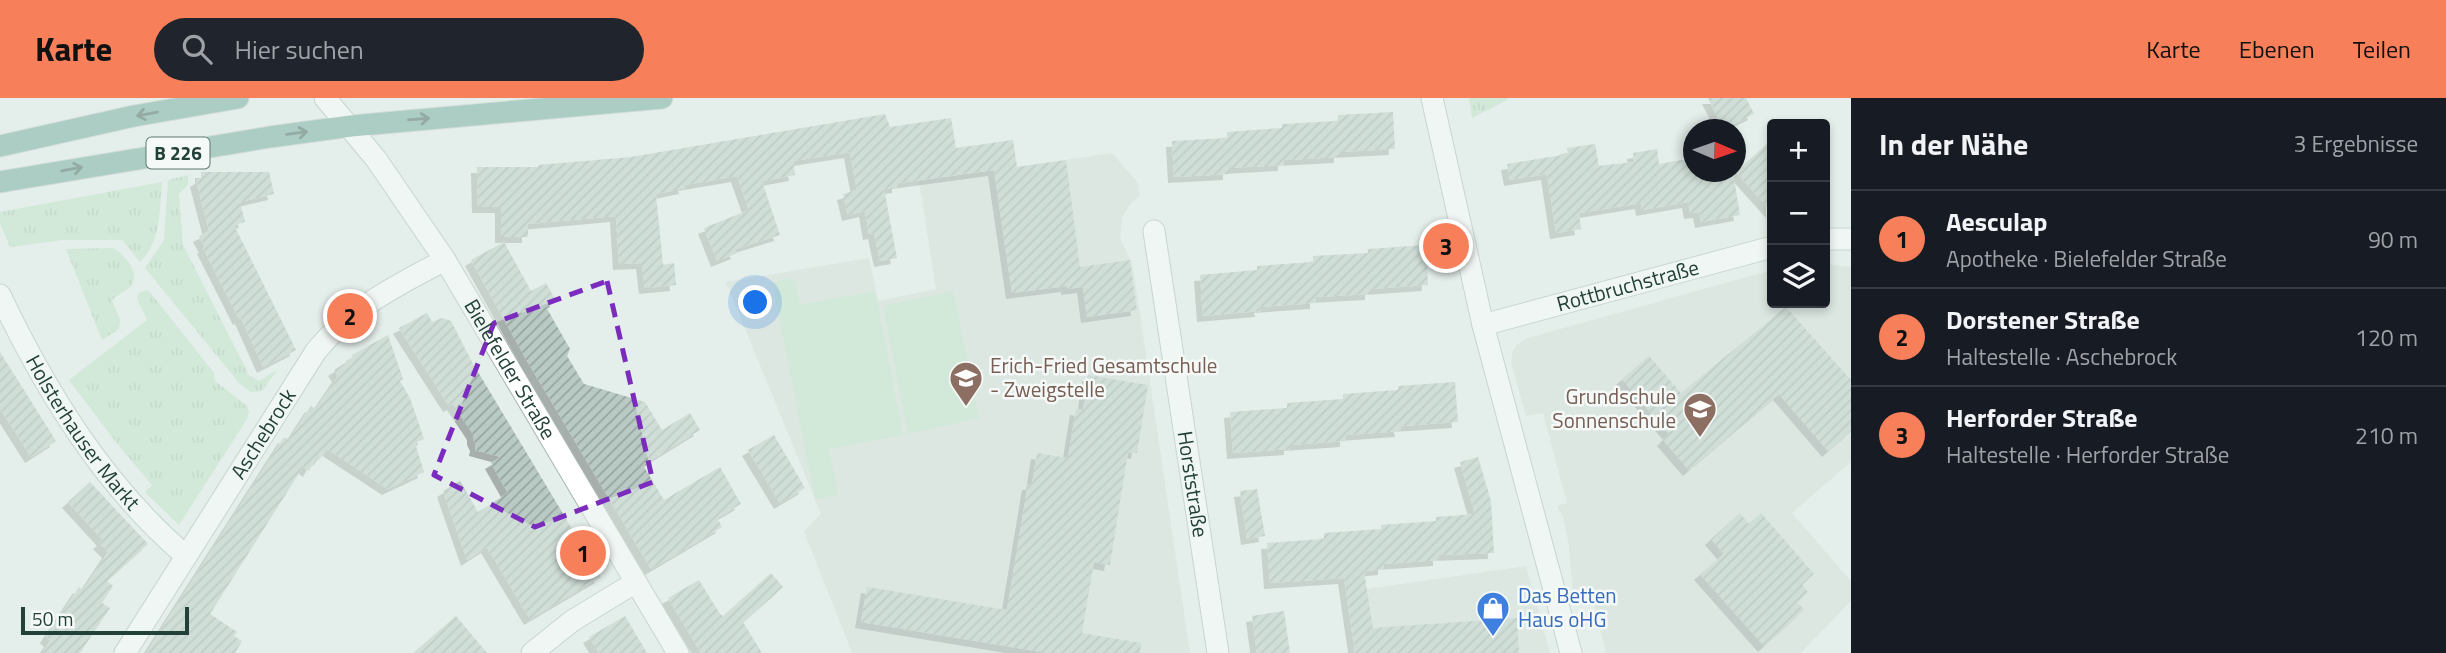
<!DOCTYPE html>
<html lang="de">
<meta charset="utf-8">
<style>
:root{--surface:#171b24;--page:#20242c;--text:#f1f3f6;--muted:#9ea1a6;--line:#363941;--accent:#f77f59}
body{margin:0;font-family:"Titillium Web",sans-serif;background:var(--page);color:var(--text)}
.controls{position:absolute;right:21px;top:21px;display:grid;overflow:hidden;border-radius:7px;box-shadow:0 4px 10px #0003}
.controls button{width:63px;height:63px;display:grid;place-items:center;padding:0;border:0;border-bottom:2px solid var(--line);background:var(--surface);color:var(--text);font:35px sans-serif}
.compass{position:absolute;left:1683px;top:21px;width:63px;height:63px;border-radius:50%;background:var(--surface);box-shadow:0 4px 10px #0003;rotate:92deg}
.scale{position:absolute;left:21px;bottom:18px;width:168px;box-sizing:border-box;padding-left:7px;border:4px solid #224139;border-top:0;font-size:19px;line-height:24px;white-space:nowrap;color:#224139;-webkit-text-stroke:5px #f5faf8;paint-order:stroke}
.you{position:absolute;left:756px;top:205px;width:24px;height:24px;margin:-18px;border:5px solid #fff;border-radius:50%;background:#1a73e8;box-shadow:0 0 0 10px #1a73e833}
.badge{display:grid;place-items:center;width:46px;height:46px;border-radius:50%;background:var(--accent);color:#111;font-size:23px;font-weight:700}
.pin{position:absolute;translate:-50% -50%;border:4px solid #fff;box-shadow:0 2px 7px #0006}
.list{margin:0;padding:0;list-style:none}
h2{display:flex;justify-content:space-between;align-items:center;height:91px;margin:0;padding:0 28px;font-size:30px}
h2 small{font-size:23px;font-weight:400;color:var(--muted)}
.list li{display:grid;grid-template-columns:46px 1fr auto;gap:21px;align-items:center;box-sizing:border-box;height:98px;padding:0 28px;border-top:2px solid var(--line)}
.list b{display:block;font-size:26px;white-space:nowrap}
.list p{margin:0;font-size:23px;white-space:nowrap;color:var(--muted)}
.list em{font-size:23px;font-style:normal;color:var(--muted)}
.icon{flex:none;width:38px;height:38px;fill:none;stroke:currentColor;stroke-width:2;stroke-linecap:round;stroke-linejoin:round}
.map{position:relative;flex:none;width:1851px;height:555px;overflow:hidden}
header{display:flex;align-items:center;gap:42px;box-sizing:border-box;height:98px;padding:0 35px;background:var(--accent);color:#111}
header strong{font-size:33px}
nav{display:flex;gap:38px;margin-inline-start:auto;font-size:24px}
.search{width:490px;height:63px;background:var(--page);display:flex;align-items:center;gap:18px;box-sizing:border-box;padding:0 24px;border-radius:38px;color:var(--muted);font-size:26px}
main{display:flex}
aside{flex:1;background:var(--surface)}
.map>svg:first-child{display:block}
</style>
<header>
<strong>Karte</strong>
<div class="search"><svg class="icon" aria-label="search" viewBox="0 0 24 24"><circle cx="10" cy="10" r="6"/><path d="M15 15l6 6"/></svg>Hier suchen</div>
<nav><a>Karte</a><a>Ebenen</a><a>Teilen</a></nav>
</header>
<main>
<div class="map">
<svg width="1851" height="555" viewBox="0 0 1851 555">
<defs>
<pattern id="grass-tufts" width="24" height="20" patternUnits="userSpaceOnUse" patternTransform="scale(1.75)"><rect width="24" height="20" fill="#bde0c6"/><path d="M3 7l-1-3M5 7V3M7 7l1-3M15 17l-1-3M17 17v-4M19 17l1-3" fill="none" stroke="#a2c1ab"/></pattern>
<pattern id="building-hatch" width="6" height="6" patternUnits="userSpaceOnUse" patternTransform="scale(1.75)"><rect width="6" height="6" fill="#b9c9c3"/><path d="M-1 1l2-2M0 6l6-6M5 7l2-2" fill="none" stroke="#96a59f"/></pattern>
<filter id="shadow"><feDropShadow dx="-6" dy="6" stdDeviation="0" flood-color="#0004"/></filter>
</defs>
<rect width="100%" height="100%" fill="#e4eeea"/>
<path fill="#d2ded9" d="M1112,55L1138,85L1140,98L1131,105L1122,119L1120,139L1130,162H1132L1190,555H852L804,433L821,416L726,184L869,160L878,203L936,191L919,83Z
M1825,166L1851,169V364L1792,415L1851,483V503L1801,555H1604L1606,554L1590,490L1573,493L1568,442L1563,419L1557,408L1567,405L1543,315L1526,318L1511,264L1513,253L1517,247L1528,240L1772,172V205H1825Z
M1526,468L1550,555H1377L1367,491Z"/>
<path fill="url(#grass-tufts)" d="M1469,0H1507V2L1472,20Z
M188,77V87L179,96L183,147L249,277L259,283L277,272L262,293L251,294L240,286L145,170L164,142L168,82Z
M162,84C159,114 162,141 140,164L122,142H63L10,149L0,125V114Z
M113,150C124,156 141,175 131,188C126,194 117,196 112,202L120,222L119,231L102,242L66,151Z
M146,192L150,194L214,275L215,283L247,308L249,313L247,321L179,427L145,394L152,387L115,343L69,282L147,222L137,200L139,195Z"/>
<path fill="#bde0c6" d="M794,180L800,207L875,193L903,337L829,351L838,397L815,401L772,184Z
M953,193L979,320L908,336L883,208Z"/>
<path fill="url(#building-hatch)" filter="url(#shadow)" d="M1708,0H1746L1754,16L1724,31Z
M1393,14L1395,51L1340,54V59L1284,62V67L1229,70V76L1174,79L1172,43L1227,40V34L1282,30V26L1338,23V17Z
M885,16L890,29L951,20L956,50L1013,42L1017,69L1066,62L1080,169L1130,162L1137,212L1087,219L1083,189L1067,191V188L1012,195L994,72L898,85V89L884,91L897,160L880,163L874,135L869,136L865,113L848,117L843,96L857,92L850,54L793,63L795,77L762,83L780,137L735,151L737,155L717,163L704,130L749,112L737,78L684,87L685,90L656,96L663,167L674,165L676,187L645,190L642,165L619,166L616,118L528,126V139H501V109H478L477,69H538V67L631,59Z
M1772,41V114L1736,74Z
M1595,46L1599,68L1634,64L1633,55L1657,51L1659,66L1693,60V74H1733L1740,117L1701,124L1699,114L1690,115L1688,104L1642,112L1641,105L1579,115L1581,131L1556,135L1547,76L1510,82L1507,66L1568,56L1567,50Z
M201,74H269L274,96L240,104L245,124L234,127L296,252L263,269L241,220L239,221L203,150L205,149L199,138L209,133L196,83L201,80Z
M504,144L531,193L546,185L556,203L546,209L570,251L567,258L584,286L645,304L662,332L690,315L700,332L643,367L664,402L720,369L741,406L717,420L722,429L651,471L526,261L471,162Z
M1426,147L1428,187L1371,191V196L1316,199V205L1260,209L1261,213L1203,218L1200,177L1257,172V168L1313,164V158L1368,155V151Z
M1786,209L1851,282V333L1828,353L1779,296L1689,372L1663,342L1669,336L1622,281L1649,258L1681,295Z
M427,215L432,224L442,220L451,223L472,264L601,479L530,521L487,449L467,462L443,393L460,383L478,414L508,395L491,365L501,359L475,352L476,347L473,341V336L453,306L449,308L399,230Z
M388,237L403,281L400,283L410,300L424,341L415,345L424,374L388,391L327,351L319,362L316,360L309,373L303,369L210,516L237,534L234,538L242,543L235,555H146L284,339L289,342L311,308L316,311L338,278L334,272L353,260L352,257Z
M0,254L56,343L31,359L0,310Z
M1088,277L1148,287L1137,355L1128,354L1110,467L1094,464L1082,535L1141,545L1140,555H1047L861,524L867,489L1007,512L1028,386H1032L1037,355L1068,360L1076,311L1083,312Z
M1455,284L1458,324L1400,328L1401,333L1346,337V343L1290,347V351L1233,355L1230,314L1287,310V305L1343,301V296L1398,292V288Z
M774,337L805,390L780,405L748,352Z
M1478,359L1491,403L1494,455L1439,457V462L1384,466V471L1364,473L1373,530L1517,520L1519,555H1355L1344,480L1270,485L1267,445L1324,441V435L1381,431V427L1436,423V419L1475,416L1460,364Z
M90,384L148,446L107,483L113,488L102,505L110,510L80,555H42L50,543L46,539L79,489L83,492L108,454L99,445L103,442L68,404Z
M1257,391L1265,438L1247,441L1240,393Z
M1740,415L1749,426L1761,415L1814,476L1802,486L1808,494L1797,504L1804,512L1764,548L1700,476L1724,456L1711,441Z
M771,475L783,489L743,524L762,555H701L668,500L699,482L720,516L723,518Z
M1284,513L1290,555H1257L1252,518Z
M456,518L487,555H413Z
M625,518L647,555H599L589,539Z"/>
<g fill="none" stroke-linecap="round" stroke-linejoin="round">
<defs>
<g id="minor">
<path id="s1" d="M325,0L376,61L445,162L678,555"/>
<path d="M1432,0L1483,227L1571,555"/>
<path id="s2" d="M1154,133L1218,555"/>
<path d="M1825,141H1851"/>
<path id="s3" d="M0,197C46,294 104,388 186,458"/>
<path id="s4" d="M1483,227L1772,149"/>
<path id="s5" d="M125,555L316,253C351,210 397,187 445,162"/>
<path d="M532,555L572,523L636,484"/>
</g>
<path id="major" d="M0,48L134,18L238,0
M0,84L270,39L351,28L662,0"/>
</defs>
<use href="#minor" stroke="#a6b7b1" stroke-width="23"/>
<use href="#major" stroke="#c1cac8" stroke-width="23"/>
<use href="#minor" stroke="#fff" stroke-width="21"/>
<use href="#major" stroke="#67a595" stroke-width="21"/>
</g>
<defs><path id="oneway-shaft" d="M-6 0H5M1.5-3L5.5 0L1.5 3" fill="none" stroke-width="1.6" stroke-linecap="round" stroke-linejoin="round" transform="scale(1.75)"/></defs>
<g stroke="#335a50">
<use href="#oneway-shaft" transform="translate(147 16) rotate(170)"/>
<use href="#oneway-shaft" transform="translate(419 21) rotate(-5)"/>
<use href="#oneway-shaft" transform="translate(297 35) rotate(-7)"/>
<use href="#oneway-shaft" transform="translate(72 71) rotate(-10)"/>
</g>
<path d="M0 0H1851V555H0ZM607,183L653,384L535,429L434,377L494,225Z" fill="#e4eeea" fill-opacity=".55" fill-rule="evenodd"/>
<path fill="none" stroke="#7b2cbf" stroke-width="5" stroke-dasharray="14 9" stroke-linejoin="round" d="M607,183L653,384L535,429L434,377L494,225Z"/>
<defs>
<symbol id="school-pin" viewBox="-11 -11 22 30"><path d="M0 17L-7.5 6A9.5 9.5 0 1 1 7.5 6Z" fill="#8d6e63" stroke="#f5faf8"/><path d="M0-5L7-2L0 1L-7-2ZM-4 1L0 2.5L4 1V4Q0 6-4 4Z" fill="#fff"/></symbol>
<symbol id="shop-pin" viewBox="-11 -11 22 30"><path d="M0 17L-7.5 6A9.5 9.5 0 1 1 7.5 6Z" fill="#3f7fe0" stroke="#f5faf8"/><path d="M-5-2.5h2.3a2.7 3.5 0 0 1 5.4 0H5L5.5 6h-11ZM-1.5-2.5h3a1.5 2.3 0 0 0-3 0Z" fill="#fff"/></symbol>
</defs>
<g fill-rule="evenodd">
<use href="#school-pin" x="947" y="261" width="38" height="52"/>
<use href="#school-pin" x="1681" y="292" width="38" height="52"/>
<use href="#shop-pin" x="1474" y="491" width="38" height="52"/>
</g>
<g text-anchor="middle" stroke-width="5" stroke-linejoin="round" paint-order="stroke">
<rect fill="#f5faf8" stroke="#617872" stroke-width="2" x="146.5" y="39.5" width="63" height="31" rx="5"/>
<g font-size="19" font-weight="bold" fill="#224139">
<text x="178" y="62">B 226</text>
</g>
<g font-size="21" fill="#224139" stroke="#f5faf8">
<text dy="7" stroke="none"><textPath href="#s4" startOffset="150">Rottbruchstraße</textPath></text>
<text dy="7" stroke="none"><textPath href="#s1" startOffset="329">Bielefelder Straße</textPath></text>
<text dy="7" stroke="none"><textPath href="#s3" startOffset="161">Holsterhauser Markt</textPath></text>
<text dy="7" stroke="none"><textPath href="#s5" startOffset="259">Aschebrock</textPath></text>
<text dy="7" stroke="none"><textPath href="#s2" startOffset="256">Horststraße</textPath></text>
</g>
<g font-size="21" fill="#785e54" stroke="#f5faf8" text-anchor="start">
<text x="990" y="275">Erich-Fried Gesamtschule<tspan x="990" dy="24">- Zweigstelle</tspan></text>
<text x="1676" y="306" text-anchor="end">Grundschule<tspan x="1676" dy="24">Sonnenschule</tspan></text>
</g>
<g font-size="21" fill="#366cbe" stroke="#f5faf8" text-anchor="start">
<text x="1518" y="505">Das Betten<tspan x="1518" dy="24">Haus oHG</tspan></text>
</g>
</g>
</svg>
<div class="controls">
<button>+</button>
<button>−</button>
<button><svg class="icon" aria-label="layers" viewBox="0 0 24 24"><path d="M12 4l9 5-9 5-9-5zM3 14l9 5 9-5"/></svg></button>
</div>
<svg class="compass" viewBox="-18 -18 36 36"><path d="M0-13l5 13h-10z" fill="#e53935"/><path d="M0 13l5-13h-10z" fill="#9ea1a6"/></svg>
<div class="scale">50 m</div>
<div class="you"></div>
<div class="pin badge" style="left:583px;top:455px">1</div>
<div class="pin badge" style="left:350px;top:218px">2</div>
<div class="pin badge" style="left:1446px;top:148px">3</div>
</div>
<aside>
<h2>In der Nähe<small>3 Ergebnisse</small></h2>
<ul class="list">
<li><span class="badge">1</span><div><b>Aesculap</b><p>Apotheke · Bielefelder Straße</p></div><em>90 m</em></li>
<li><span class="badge">2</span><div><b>Dorstener Straße</b><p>Haltestelle · Aschebrock</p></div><em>120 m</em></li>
<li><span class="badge">3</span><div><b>Herforder Straße</b><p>Haltestelle · Herforder Straße</p></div><em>210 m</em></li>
</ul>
</aside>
</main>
